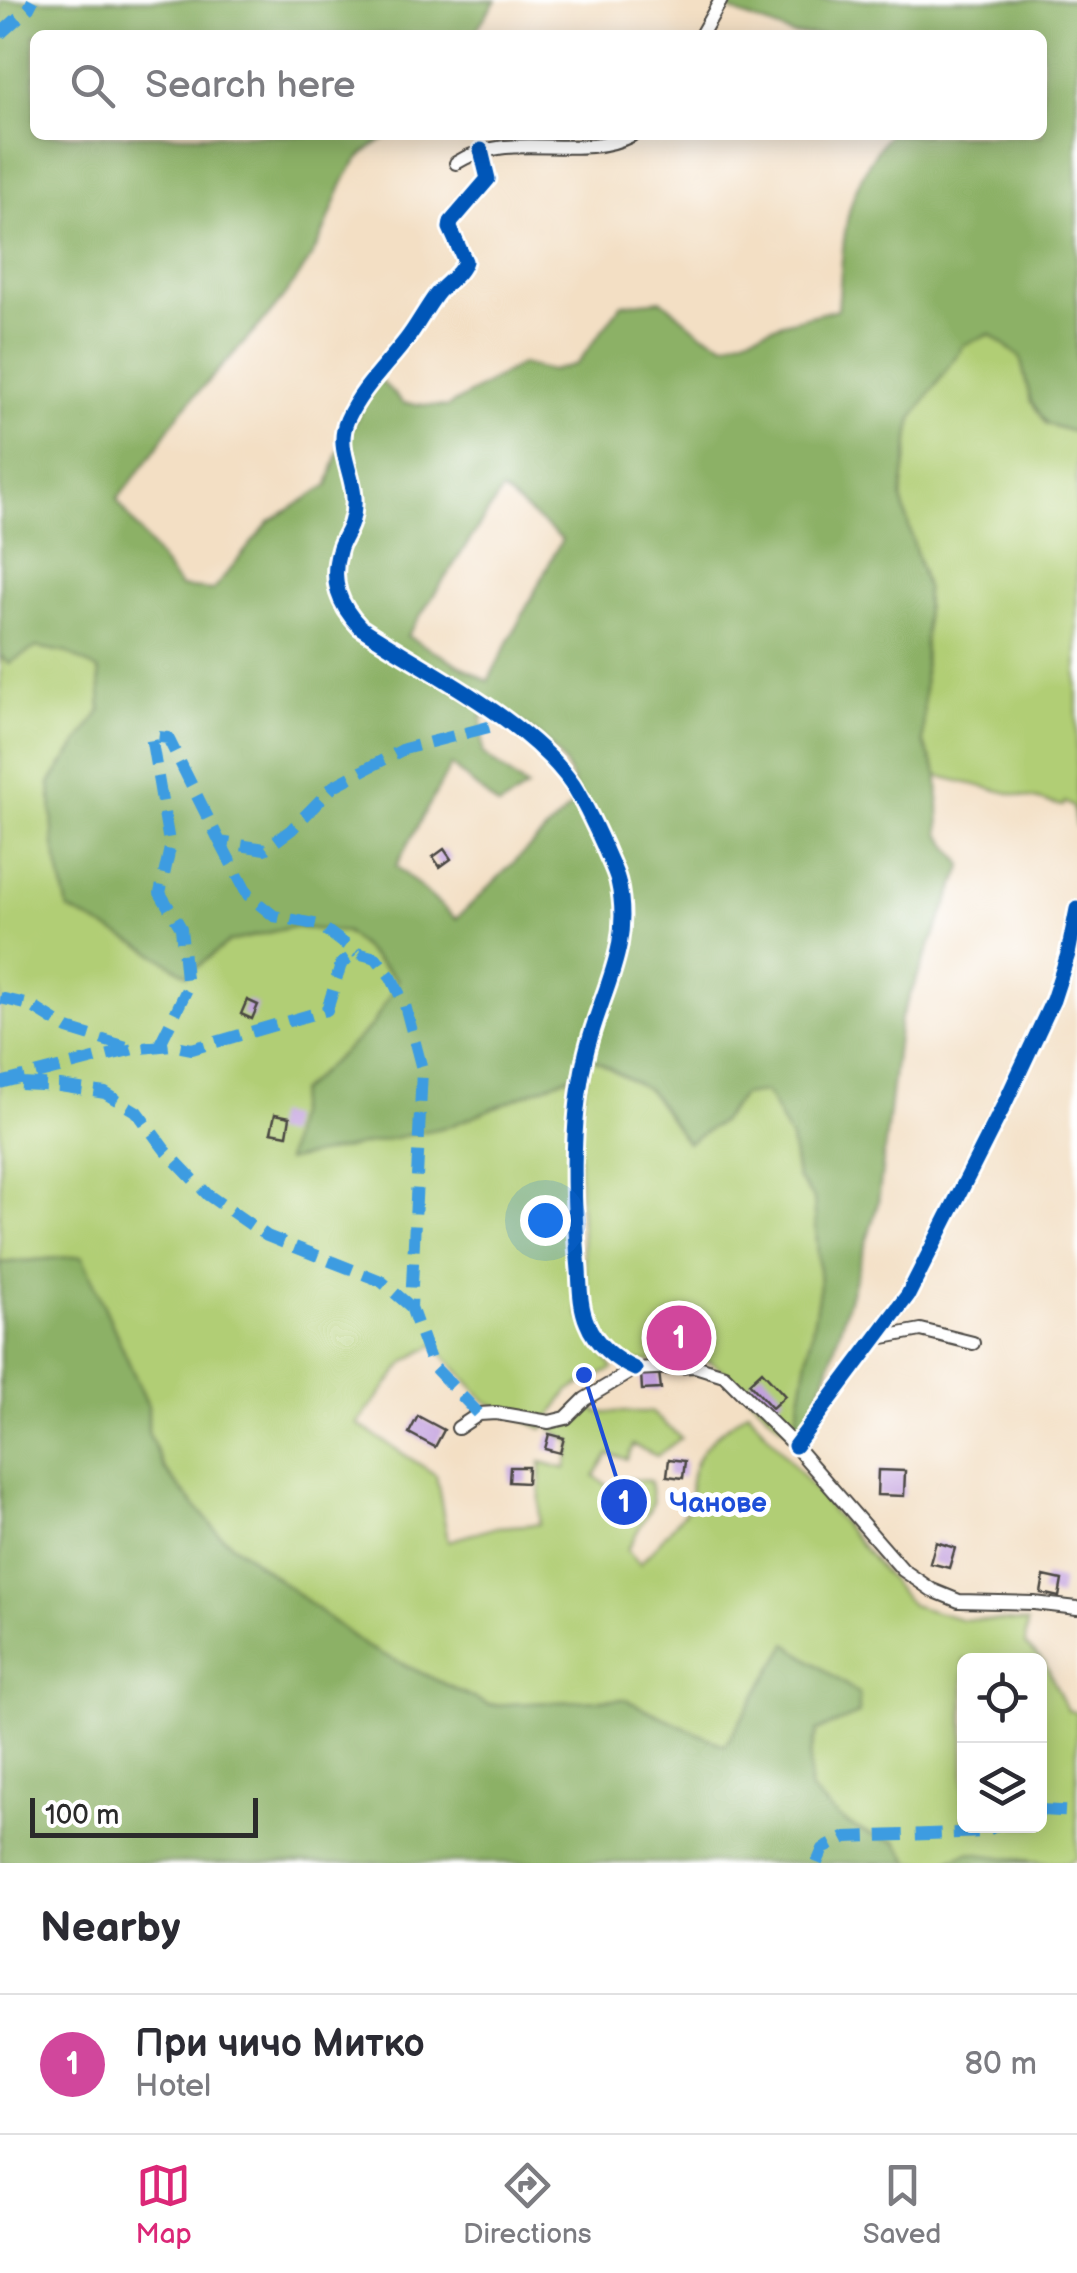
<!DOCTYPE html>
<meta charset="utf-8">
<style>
:root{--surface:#fff;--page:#f7f7f7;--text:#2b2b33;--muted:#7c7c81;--line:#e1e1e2;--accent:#db2777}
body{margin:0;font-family:"Balsamiq Sans",sans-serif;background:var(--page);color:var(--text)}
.controls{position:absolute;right:30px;bottom:30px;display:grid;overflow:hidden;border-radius:15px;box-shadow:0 5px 25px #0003}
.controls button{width:90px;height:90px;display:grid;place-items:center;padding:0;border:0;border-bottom:2px solid var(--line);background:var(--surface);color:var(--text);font:50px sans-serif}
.scale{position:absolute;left:30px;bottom:25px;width:228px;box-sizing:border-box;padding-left:10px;border:5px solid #2b2b2b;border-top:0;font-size:28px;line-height:35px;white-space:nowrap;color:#2b2b2b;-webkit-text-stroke:8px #fff;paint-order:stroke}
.you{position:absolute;left:545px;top:1220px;width:35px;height:35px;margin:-25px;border:8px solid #fff;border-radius:50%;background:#1a73e8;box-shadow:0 0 0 15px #1a73e833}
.badge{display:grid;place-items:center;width:65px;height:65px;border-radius:50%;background:var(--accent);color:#fff;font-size:32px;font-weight:700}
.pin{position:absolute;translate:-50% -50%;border:5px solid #fff;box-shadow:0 2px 10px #0006}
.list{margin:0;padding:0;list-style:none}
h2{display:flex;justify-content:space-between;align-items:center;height:130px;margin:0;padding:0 40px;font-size:42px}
h2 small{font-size:32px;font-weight:400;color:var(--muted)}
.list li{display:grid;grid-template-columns:65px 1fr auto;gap:30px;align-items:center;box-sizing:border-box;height:140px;padding:0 40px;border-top:2px solid var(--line)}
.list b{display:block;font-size:38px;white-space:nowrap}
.list p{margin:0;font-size:32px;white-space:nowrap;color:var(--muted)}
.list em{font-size:32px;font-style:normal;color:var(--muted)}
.icon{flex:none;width:55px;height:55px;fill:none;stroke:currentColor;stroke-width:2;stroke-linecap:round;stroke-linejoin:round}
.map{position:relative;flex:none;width:1077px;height:1863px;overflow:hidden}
.search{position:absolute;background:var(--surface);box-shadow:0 5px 25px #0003;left:30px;right:30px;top:30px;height:110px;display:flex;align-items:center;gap:25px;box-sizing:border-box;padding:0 35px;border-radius:15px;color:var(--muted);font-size:38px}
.sheet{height:270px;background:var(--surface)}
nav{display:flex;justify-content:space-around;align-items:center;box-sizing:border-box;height:140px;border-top:2px solid var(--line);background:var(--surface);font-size:28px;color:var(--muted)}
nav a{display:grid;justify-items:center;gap:5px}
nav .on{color:var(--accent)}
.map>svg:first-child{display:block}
</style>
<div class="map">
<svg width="1077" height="1863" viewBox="0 0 1077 1863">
<rect width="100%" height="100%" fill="#fff"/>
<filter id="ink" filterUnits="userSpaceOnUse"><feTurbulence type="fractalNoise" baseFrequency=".01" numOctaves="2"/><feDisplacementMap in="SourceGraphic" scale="20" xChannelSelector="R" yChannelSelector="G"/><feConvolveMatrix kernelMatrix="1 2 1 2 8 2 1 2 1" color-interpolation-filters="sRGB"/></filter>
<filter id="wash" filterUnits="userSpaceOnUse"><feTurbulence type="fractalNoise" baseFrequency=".0048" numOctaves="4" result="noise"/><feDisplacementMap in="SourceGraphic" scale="40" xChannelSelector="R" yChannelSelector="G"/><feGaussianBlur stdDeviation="2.25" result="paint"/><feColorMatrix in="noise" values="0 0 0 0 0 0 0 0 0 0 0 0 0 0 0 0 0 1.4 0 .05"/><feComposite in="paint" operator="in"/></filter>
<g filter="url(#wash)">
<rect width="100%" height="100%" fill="#f3dfc4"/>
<path fill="#b1ce74" stroke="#6e7c50" stroke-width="2.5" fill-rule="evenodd" d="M990,334L1020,357L1031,401L1046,424L1077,433V828L1073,807L1065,802L1063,806L938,776L923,742L926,588L901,498L912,419L964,344Z
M36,647L68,653L99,670L101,710L50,783L147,949L187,975L229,942L292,927L346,932L398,981L371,1027L299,1092L450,1126L570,1076V1197L579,1314L613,1369L568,1391L543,1429L487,1402L434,1345L406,1361L357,1424L436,1475L448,1541L497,1527L539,1524L541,1462L566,1469L572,1442L551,1429L587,1400L597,1412H651L681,1438L657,1456L633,1445L627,1459L609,1454L594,1476L616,1491L627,1479L650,1481L653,1503L627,1550L640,1564L691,1505C685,1456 712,1437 748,1411L911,1605L961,1619L1027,1622L1025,1645L1045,1663L1067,1710L1077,1713V1858L1067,1863H1046L969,1853L940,1863H911L896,1841C857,1834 836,1819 810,1789V1756L817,1731L858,1714L787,1645L725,1746L624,1699L488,1705L365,1646L219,1534L165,1470L148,1432V1406L82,1256L0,1263V657L9,663ZM964,1660H1040V1826H964Z
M590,1057L650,1091L687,1143L720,1122L742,1095L766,1091L791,1139L797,1177L814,1199L820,1285L794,1433C778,1430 734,1376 714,1364C685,1347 654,1370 624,1358C574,1337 577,1157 581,1110C583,1092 587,1074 590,1057Z"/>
<path fill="#8cb166" stroke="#5c6e48" stroke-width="2.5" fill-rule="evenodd" d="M0,0H496L473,35H35V135H393C337,159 341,203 315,250C280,313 225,359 179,414C170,425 163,440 154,452C142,468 129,484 117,500L180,587L213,590L269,522L328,485L338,453L378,378L403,403L447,407L521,364L551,371L577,364L622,304L662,300L700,332L725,344L783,323L838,309C845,235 840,198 888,135H1042V35H792C769,22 735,18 718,0H1077V433L1047,424L1031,401L1020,357L990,334L964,345L912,419L901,498L926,588L923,742L938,776L940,834L963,865L900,1020L878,1203L827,1372L800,1444L794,1433L820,1285L814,1199L797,1177L791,1139L766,1092L742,1095L720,1122L687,1143L650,1091L590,1057L570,1076L450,1126L286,1161L299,1092L371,1027L398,980L346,932L292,927L229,942L187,975L147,949L68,909L54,846L50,783L101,710L99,671L68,653L37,647L9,663L0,656ZM502,491L562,539L488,681L407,636ZM504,711C539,735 572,755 577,801L456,919L396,866L451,765L499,807L527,788L483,754L482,716Z
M82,1256L148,1406V1432L165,1470L219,1534L365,1646L488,1705L624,1699L725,1746L787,1644L859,1694V1714L817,1731L810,1756V1789C836,1819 857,1834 896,1841L911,1863H0V1263Z
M969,1853L1046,1863H940Z"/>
<g id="blocks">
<path fill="#c2a0de" d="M444,849L451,859L440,867L433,857Z
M247,1000L258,1005L252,1019L241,1014Z
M275,1114L290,1117L287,1135L271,1132Z
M674,1325L696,1326L695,1346L673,1344Z
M762,1371L785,1396L772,1408L749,1383Z
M659,1372L661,1389L642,1390L641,1373Z
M418,1416L444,1430L435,1447L409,1433Z
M549,1434L564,1438L560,1453L545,1449Z
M669,1459L685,1461L683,1478L667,1476Z
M510,1467H528L527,1483L509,1482Z
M878,1470L905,1471L904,1496L877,1495Z
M936,1542L955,1548L949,1568L930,1563Z
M1044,1576L1062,1580L1059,1597L1041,1593Z"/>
</g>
</g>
<g filter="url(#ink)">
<use href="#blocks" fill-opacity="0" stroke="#494642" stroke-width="2.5"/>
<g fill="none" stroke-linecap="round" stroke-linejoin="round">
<defs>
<path id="street" d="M701,35L721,0
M481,150L488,179L451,222L450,228L465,261C461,275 445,283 436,295C425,310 417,326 406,340C386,366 361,389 347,420C332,455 364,482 351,523C348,533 341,541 339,551C330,582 339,605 360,627C425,671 528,719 573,785C585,804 595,826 604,846C608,857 615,869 618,881C634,951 598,995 585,1058C570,1127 573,1201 579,1270C580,1287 580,1307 587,1323C595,1344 615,1360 635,1369
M456,163C511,128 577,163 632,135
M878,1338L921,1330L973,1343
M458,1428L479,1414L496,1413L549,1422L566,1418L585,1399L635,1369L695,1366L724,1375L795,1446L903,1570L932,1590L959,1601L1034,1603L1077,1608
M795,1446L908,1295L1004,1105L1053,1000L1068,954L1077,909"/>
</defs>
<use href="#street" stroke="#494642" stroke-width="16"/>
<use href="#street" stroke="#fff" stroke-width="12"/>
<path stroke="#3d9ce1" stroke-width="12" stroke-dasharray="25 12" stroke-linecap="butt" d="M0,34L29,8L33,0
M220,842L248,895L274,916L319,925L357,953
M0,998L30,1005L68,1029L133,1049
M159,1046L187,989L181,928L160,893L170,848L151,736L168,738L220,842L265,849L291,830L334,786L404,749L508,722
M0,1083L133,1049L171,1045L192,1049L327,1010L341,964L357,953L376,958L391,977L405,1005L422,1069L411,1307L432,1365L479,1414
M21,1084L60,1086L105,1093L137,1112L165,1150L208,1195L267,1236L381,1281L411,1307
M1040,1810L1077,1812
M817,1863L823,1849L846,1837L984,1832L996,1826"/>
<defs>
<path id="cycleway" d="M481,150L488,179L451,222L450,228L465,261C461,275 445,283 436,295C425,310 417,326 406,340C386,366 361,389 347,420C332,455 364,482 351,523C348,533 341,541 339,551C330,582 339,605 360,627C425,671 528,719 573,785C585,804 595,826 604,846C608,857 615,869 618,881C634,951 598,995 585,1058C570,1127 573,1201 579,1270C580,1287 580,1307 587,1323C595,1344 615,1360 635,1369
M795,1446L908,1295L1004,1105L1053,1000L1068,954L1077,909"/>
</defs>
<use href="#cycleway" stroke="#fff" stroke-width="21"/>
<use href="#cycleway" stroke="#0057b8" stroke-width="15"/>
</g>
</g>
<path fill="none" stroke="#1d4ed8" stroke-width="4" d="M584 1375L624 1502"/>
<g fill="#1d4ed8" stroke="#fff" stroke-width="4">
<circle cx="584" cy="1375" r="10"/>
<circle cx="624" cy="1502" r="25"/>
</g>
<g font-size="30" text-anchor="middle" font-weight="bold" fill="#fff">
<text x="624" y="1512">1</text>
</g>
<g font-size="28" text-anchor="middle" font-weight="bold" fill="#1d4ed8" stroke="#fff" stroke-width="10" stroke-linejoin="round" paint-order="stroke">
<text x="718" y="1512">Чанове</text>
</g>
</svg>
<div class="controls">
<button><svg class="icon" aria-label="locate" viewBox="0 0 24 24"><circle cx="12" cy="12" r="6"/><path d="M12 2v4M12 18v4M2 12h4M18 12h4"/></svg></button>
<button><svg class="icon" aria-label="layers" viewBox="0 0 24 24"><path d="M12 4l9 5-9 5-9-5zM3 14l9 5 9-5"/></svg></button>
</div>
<div class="scale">100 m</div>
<div class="you"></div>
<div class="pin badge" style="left:679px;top:1338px;background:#d1479c">1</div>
<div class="search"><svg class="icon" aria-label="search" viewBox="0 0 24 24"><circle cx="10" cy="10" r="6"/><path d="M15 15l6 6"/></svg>Search here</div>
</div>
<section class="sheet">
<h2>Nearby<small></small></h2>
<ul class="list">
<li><span class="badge" style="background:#d1479c">1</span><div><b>При чичо Митко</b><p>Hotel</p></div><em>80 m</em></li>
</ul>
</section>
<nav>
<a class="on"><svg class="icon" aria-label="map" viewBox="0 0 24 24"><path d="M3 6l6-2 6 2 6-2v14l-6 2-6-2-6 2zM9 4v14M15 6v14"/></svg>Map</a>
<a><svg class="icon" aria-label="directions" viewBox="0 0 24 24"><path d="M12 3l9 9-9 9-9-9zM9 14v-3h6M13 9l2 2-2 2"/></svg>Directions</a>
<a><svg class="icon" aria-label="saved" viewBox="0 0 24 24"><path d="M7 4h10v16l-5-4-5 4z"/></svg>Saved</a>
</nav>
